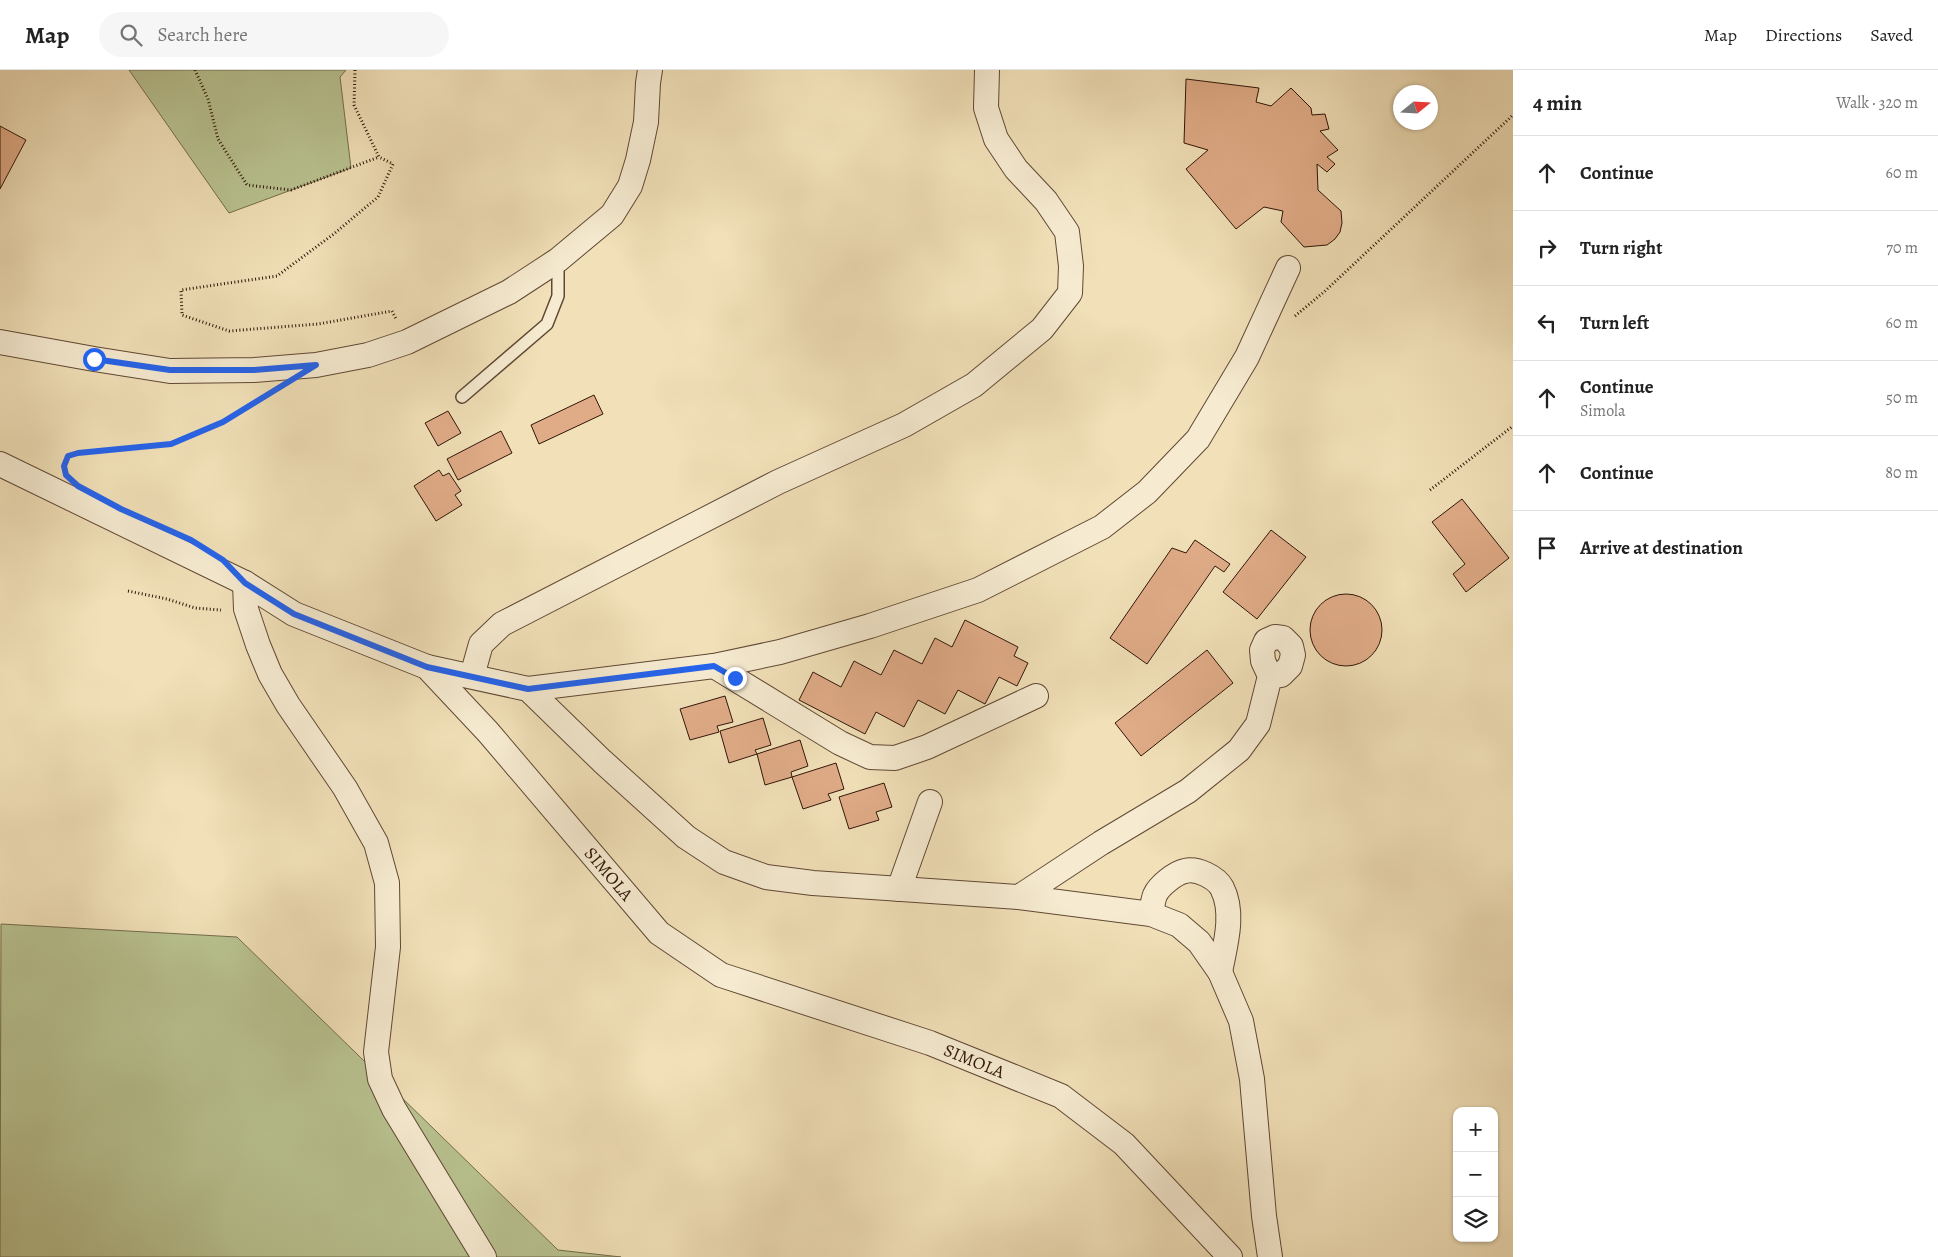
<!DOCTYPE html>
<meta charset="utf-8">
<style>
:root{--surface:#fff;--page:#f6f6f6;--text:#222;--muted:#767676;--line:#e0e0e0}
body{margin:0;font-family:Alegreya,serif;background:var(--page);color:var(--text)}
.controls{position:absolute;right:15px;bottom:15px;display:grid;overflow:hidden;border-radius:10px;box-shadow:0 1px 4px #0004}
.controls button{width:45px;height:45px;display:grid;place-items:center;padding:0;border:0;border-bottom:1px solid var(--line);background:var(--surface);color:var(--text);font:25px sans-serif}
.compass{position:absolute;left:1393px;top:15px;width:45px;height:45px;border-radius:50%;background:var(--surface);box-shadow:0 1px 4px #0004;rotate:72deg}
.stop{position:absolute;width:15px;height:15px;margin:-11px;border:4px solid #2563eb;border-radius:50%;background:#fff}
.stop.end{background:#2563eb;border-color:#fff;box-shadow:0 1px 5px #0008}
.list{margin:0;padding:0;list-style:none}
h2{display:flex;justify-content:space-between;align-items:center;height:65px;margin:0;padding:0 20px;font-size:21px}
h2 small{font-size:16px;font-weight:400;color:var(--muted)}
.list li{display:grid;grid-template-columns:32px 1fr auto;gap:15px;align-items:center;box-sizing:border-box;height:75px;padding:0 20px;border-top:1px solid var(--line)}
.list b{display:block;font-size:19px;white-space:nowrap}
.list p{margin:0;font-size:16px;white-space:nowrap;color:var(--muted)}
.list em{font-size:16px;font-style:normal;color:var(--muted)}
.icon{flex:none;width:28px;height:28px;fill:none;stroke:currentColor;stroke-width:2;stroke-linecap:round;stroke-linejoin:round}
.map{position:relative;flex:none;width:1513px;height:1187px;overflow:hidden}
header{display:flex;align-items:center;gap:30px;box-sizing:border-box;height:70px;padding:0 25px;background:var(--surface);border-bottom:1px solid var(--line)}
header strong{font-size:24px}
nav{display:flex;gap:28px;margin-inline-start:auto;font-size:18px}
.search{width:350px;height:45px;background:var(--page);display:flex;align-items:center;gap:12px;box-sizing:border-box;padding:0 18px;border-radius:28px;color:var(--muted);font-size:19px}
main{display:flex}
aside{flex:1;background:var(--surface)}
.map>svg:first-child{display:block}
</style>
<header>
<strong>Map</strong>
<div class="search"><svg class="icon" aria-label="search" viewBox="0 0 24 24"><circle cx="10" cy="10" r="6"/><path d="M15 15l6 6"/></svg>Search here</div>
<nav><a>Map</a><a>Directions</a><a>Saved</a></nav>
</header>
<main>
<div class="map">
<svg width="1513" height="1187" viewBox="0 0 1513 1187">
<rect width="100%" height="100%" fill="#f1e0b8"/>
<filter id="stains"><feTurbulence type="fractalNoise" baseFrequency=".004" numOctaves="4"/><feColorMatrix values="0 0 0 0 .2 0 0 0 0 .09 0 0 0 0 .02 0 0 0 .5 -.17"/></filter>
<radialGradient id="worn" r=".72"><stop offset=".6" stop-color="#630" stop-opacity="0"/><stop offset="1" stop-color="#630" stop-opacity=".3"/></radialGradient>
<path fill="#b8c290" stroke="#746c4c" d="M129,0H346L340,7L351,98L229,143Z
M1,854L237,867L558,1180L621,1187H0Z"/>
<path fill="#e0ac88" stroke="#301508" d="M1186,9L1259,18L1256,32L1271,36L1291,18L1311,38L1312,45L1325,44L1329,59L1320,61L1338,80L1327,87L1335,94L1327,102L1317,94L1318,120L1341,141L1342,153L1340,162L1335,169L1327,175L1304,177L1281,152L1283,141L1264,137L1236,159L1186,99L1208,80L1184,73Z
M0,56L26,70L0,119Z
M594,325L603,344L539,374L531,355Z
M448,341L461,363L438,376L425,353Z
M501,361L512,383L458,410L447,389Z
M439,400L443,406L449,403L461,421L455,425L462,435L436,451L414,416Z
M1462,429L1509,488L1466,522L1453,504L1465,494L1432,452Z
M1271,460L1306,487L1257,549L1223,522Z
M1195,470L1230,494L1224,502L1215,496L1147,594L1110,568L1172,478L1186,483Z
M1310 560a36 36 0 1 1 72 0a36 36 0 1 1-72 0Z
M965,550L1018,577L1014,586L1028,593L1017,616L999,607L985,634L958,620L945,644L918,630L904,657L876,642L865,664L799,630L813,602L841,617L854,591L881,605L894,580L922,594L935,568L952,577Z
M1207,580L1233,613L1141,686L1115,653Z
M725,626L733,652L717,656L719,662L690,670L680,639Z
M763,648L771,675L755,680L757,684L729,693L720,661Z
M800,670L808,696L791,702L792,707L765,715L757,684Z
M836,693L844,719L828,724L831,730L803,739L792,707Z
M884,713L892,737L876,742L879,750L849,759L839,727Z"/>
<g fill="none" stroke-linecap="round" stroke-linejoin="round">
<defs>
<path id="service" d="M462,327L547,254L558,226V190"/>
<g id="minor">
<path d="M0,272L94,289L170,301L254,300L316,295L368,285L407,272L509,222L558,190L612,145L630,116L638,90L646,52L648,13L650,0"/>
<path id="s1" d="M0,394L245,513L294,544L427,597L488,662L659,863L721,905L930,973L1061,1026L1124,1074L1230,1187"/>
<path d="M245,513L246,539L258,575L270,604L288,635L345,718L376,773L387,813L388,877L376,982L380,1009L394,1039L484,1187"/>
<path d="M714,596L840,673L870,687L895,688L927,677L1036,626"/>
<path d="M427,597L528,619L602,691L686,767L724,792L766,807L813,813L1019,827L1101,773L1188,721L1239,680L1258,654L1270,606L1263,591L1262,580L1266,571L1275,567L1283,568L1291,576L1293,585L1290,596L1281,605L1270,606"/>
<path d="M472,606L481,574L502,554L778,412L904,355L974,315L1042,259L1070,223L1071,196L1067,162L1046,131L1016,99L996,69L986,38L987,0"/>
<path d="M528,619L714,596L780,582L870,556L978,520L1102,457L1147,422L1198,369L1247,287L1288,198"/>
<path d="M899,819L930,732"/>
<path d="M1019,827L1151,844L1179,855L1199,872L1220,902L1241,951L1252,1009L1264,1146L1270,1187"/>
<path d="M1151,844C1152,838 1153,830 1155,825C1159,816 1175,803 1185,801C1197,798 1216,807 1222,818C1235,843 1225,876 1220,902"/>
</g>
</defs>
<use href="#service" stroke="#604834" stroke-width="14"/>
<use href="#minor" stroke="#604834" stroke-width="26"/>
<path stroke="#301508" stroke-width="3" stroke-dasharray="1 2.5" stroke-linecap="butt" d="M195,0L208,29L218,69L247,115L291,120L379,87
M355,0L354,35L379,87L393,94L378,127L335,163L277,206L181,220L182,245L229,261L318,254L392,241L396,249
M1295,246L1324,222L1513,45
M64,397L67,386L78,383L171,374L223,352L267,325
M1430,420L1513,356
M128,521L167,529L195,538L221,540"/>
<use href="#service" stroke="#f6ebd1" stroke-width="11"/>
<use href="#minor" stroke="#f6ebd1" stroke-width="24"/>
</g>
<g fill="none" stroke-linecap="round" stroke-linejoin="round">
<path stroke="#2563eb" stroke-width="6" d="M94,289L170,300H254L316,295L223,352L171,374L78,383L68,386L64,396L66,405L78,416L121,439L191,470L223,490L245,513L294,544L427,597L528,619L714,596L735,608"/>
</g>
<g text-anchor="middle" stroke-width="4" stroke-linejoin="round" paint-order="stroke">
<g font-size="18" fill="#301508" stroke="#f6ebd1">
<text dy="6" stroke="none"><textPath href="#s1" startOffset="749">SIMOLA</textPath></text>
<text dy="6" stroke="none"><textPath href="#s1" startOffset="1169">SIMOLA</textPath></text>
</g>
</g>
<rect width="100%" height="100%" filter="url(#stains)"/>
<rect width="100%" height="100%" fill="url(#worn)"/>
</svg>
<div class="controls">
<button>+</button>
<button>−</button>
<button><svg class="icon" aria-label="layers" viewBox="0 0 24 24"><path d="M12 4l9 5-9 5-9-5zM3 14l9 5 9-5"/></svg></button>
</div>
<svg class="compass" viewBox="-18 -18 36 36"><path d="M0-13l5 13h-10z" fill="#e53935"/><path d="M0 13l5-13h-10z" fill="#767676"/></svg>
<div class="stop" style="left:94px;top:289px"></div>
<div class="stop end" style="left:735px;top:608px"></div>
</div>
<aside>
<h2>4 min<small>Walk · 320 m</small></h2>
<ul class="list">
<li><svg class="icon" aria-label="ahead" viewBox="0 0 24 24"><path d="M12 20V5M6 11l6-6 6 6"/></svg><div><b>Continue</b></div><em>60 m</em></li>
<li><svg class="icon" aria-label="right" viewBox="0 0 24 24"><path d="M7 20v-9h11M14 6l5 5-5 5"/></svg><div><b>Turn right</b></div><em>70 m</em></li>
<li><svg class="icon" aria-label="left" viewBox="0 0 24 24"><path d="M17 20v-9H6M10 6l-5 5 5 5"/></svg><div><b>Turn left</b></div><em>60 m</em></li>
<li><svg class="icon" aria-label="ahead" viewBox="0 0 24 24"><path d="M12 20V5M6 11l6-6 6 6"/></svg><div><b>Continue</b><p>Simola</p></div><em>50 m</em></li>
<li><svg class="icon" aria-label="ahead" viewBox="0 0 24 24"><path d="M12 20V5M6 11l6-6 6 6"/></svg><div><b>Continue</b></div><em>80 m</em></li>
<li><svg class="icon" aria-label="arrive" viewBox="0 0 24 24"><path d="M6 21V4h12l-3 4 3 4H6"/></svg><div><b>Arrive at destination</b></div></li>
</ul>
</aside>
</main>
